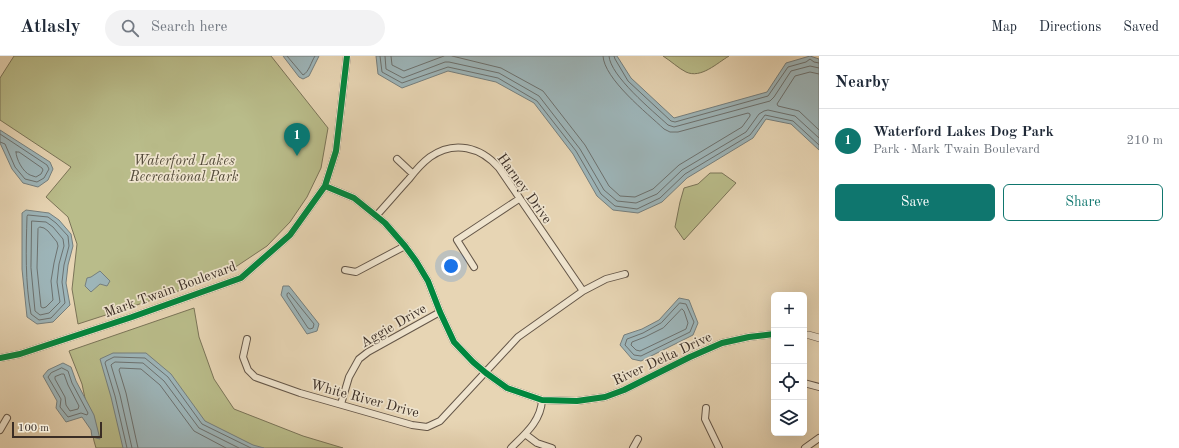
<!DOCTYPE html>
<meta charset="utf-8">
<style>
:root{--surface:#fff;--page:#f2f2f3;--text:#1f2937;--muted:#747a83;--line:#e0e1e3;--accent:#0f766e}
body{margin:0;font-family:"Old Standard TT",serif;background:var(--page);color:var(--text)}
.controls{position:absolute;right:12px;bottom:12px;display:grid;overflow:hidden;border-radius:6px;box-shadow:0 4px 16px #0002}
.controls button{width:36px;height:36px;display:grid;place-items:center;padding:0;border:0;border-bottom:1px solid var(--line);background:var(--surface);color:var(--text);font:20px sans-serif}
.scale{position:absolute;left:12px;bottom:10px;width:90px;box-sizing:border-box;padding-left:4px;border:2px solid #3a2d25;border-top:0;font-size:11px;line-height:14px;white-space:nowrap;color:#3a2d25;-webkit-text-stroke:3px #efe4ce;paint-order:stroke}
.you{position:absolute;left:451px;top:210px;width:14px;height:14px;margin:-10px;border:3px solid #fff;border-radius:50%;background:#1a73e8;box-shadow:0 0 0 6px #1a73e833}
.badge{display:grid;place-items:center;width:26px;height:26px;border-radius:50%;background:var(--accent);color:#fff;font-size:13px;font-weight:700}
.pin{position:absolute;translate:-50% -33px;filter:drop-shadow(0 1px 2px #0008)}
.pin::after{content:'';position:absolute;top:21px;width:14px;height:12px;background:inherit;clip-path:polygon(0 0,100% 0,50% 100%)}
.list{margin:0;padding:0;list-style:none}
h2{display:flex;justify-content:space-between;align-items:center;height:52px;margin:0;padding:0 16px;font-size:17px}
h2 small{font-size:13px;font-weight:400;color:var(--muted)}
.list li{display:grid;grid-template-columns:26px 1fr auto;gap:12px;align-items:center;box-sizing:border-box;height:64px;padding:0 16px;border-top:1px solid var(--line)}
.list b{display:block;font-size:15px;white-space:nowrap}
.list p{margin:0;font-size:13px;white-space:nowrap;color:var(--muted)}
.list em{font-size:13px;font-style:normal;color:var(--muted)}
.actions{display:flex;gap:8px;padding:12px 16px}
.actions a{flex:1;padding:9px 0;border:1px solid var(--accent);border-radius:6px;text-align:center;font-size:14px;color:var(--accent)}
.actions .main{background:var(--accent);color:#fff}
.icon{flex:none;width:22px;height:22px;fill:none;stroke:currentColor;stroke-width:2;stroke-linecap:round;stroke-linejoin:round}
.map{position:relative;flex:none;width:819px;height:392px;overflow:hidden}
header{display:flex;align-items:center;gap:24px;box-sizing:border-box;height:56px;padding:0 20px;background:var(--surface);border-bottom:1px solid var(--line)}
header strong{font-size:19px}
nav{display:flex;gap:22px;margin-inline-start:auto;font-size:14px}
.search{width:280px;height:36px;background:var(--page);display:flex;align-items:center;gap:10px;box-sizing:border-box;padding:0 14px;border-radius:22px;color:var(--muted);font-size:15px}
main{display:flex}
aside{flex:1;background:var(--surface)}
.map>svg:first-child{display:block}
</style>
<header>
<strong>Atlasly</strong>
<div class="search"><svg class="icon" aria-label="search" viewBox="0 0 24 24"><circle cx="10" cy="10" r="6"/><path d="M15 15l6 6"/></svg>Search here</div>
<nav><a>Map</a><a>Directions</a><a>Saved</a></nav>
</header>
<main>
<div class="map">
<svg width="819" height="392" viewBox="0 0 819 392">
<rect width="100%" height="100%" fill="#e7d5b4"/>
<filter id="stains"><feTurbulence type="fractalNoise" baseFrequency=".005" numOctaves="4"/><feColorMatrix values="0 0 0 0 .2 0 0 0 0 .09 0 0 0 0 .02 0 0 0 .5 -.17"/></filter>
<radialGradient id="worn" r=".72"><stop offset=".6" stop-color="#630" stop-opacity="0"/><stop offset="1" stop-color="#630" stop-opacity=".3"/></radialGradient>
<path fill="#b9bc8a" stroke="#7a7458" d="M14,0H271L328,72L321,112L307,141L290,166L267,190L237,210L207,225L152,244L78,268L72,233L77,188L68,161L46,141L71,111L0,64V22Z
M663,0H729C717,7 701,23 686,16C678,12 671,5 663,0Z
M710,117H722L736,127L684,184L675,171L680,146L684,132L698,128Z
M194,252L199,281L214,323L234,353L303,380L343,392H96L94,385L82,328L69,295Z"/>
<path fill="#9db5b9" stroke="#757f7e" d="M283,0H319L309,20L303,23L299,21Z
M376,0H617L631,22L674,62L767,36L786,7L810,0L819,3V94L791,68L766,63L753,82L687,122L662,146L638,157L613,154L597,140L573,98L534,47L496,26L448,15L402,32L378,18Z
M0,74L50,106L53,113L48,124L38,131L23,127L12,113L0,87Z
M26,154L49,157L59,164L71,178L73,190L68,209L66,227L70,249L53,266L37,268L27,261L22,213V157Z
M100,215L110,225L107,230L100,228L91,236L85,230L87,222L91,221Z
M283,230H289L319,268L317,275L307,278L281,239Z
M679,242L689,244L698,267L693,279L641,305L632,303L620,289L624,279L642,273L659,264Z
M113,297H146L171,318L205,365L253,389L264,392H123L111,341L100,303Z
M63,307L71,311L76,325L94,359L100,383L92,381L91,374L82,361L66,366L56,352L57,345L43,320L48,314Z"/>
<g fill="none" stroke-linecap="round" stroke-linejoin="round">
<path stroke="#6c716f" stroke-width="1" d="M287,0L303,19C309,16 311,6 315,0
M380,0L382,16L402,27L448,11L498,22L537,45L576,95L601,138L615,150L637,153L660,142L685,118L750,79L765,59L793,65L819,89
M385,0L386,13L403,22L445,6H449L499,17L539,40L580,93L604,134L617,145L636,147L657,138L682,114L746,76L759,58L764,55L768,54L795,60L819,82
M391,0L392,9L404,15L444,0
M452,0L501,12L543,35L585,89L609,130L620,140L635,141L653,133L679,109L742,71L750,60V58L748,57L678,76H670L664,73C647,57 604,23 603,0
M609,0C610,20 653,55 668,69L674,71L770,45L774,41L791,15L810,10L819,12
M614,0L615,3L628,25L671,65L675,66L768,40L788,11L806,6L810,3L814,6L819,7
M819,18L810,16L795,20L777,48L778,50L799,55L819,74
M0,78L47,109L49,113L44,122L37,126L25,123L15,111L5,88L0,86
M16,96H19L42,112L43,114L41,118L36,121C36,121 30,119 30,119C23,116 16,103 16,96Z
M28,159L48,161L56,167L68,180L69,190L64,209L62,226L65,247L51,262L39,264L31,258C25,226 26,193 27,161Z
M32,165L46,166L53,171L63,183L64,190L59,208L57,226L60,246L49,257L40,259L35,255L31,212Z
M40,171L44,172L48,175L57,186L58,190L54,207L51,225L53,244L46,251L43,252L41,251L37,212L38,173Z
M289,237L314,268L313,272L310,273L308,272L287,240V238Z
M680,247L686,248L694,266L690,276L641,300L634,299L625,289L627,283L643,277L661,267Z
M682,253L684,255L688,267L686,273L640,295L636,294L631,289L632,286L645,281L663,272Z
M62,312L68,315L72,327L88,357L87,359L81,357L68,361L60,351L61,343L48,321L51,317Z
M62,318H64L68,329L79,350L78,353L70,355L66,349L65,341L55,323V321Z
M127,392L115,340L105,307L106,305L114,301L145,302L168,321L202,368L251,392
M132,392L120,339L111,309L112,308L115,306L143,307L164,325L199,372L239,392
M138,392L126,337L119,314L120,312L141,313L160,329L194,375L226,392"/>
<defs>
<path id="minor" d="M397,103L413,118
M376,160C387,148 398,135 409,123C415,115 422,107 430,101C454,84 481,91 499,112L583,235
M474,211L457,184L519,143
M345,214L356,216L405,190
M247,283L243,301L248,314L255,321L300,337L412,369L427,371L440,365L518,281L583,235L606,223L625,218
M804,327L819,331
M341,348L349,321L359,303L368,296L440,256
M706,352L705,363L719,392
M0,374L7,362
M525,378L537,387L552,392
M511,392C525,378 541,365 542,344
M633,392L638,383
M805,392L819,382"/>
<path id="tertiary" d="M325,130L354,142L385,167L405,190L416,205L428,225L440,256L454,286L473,306L486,317L507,332L542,344L577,345L605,341L624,334L690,301L722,287L749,281L774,278
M804,279H809L819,282
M0,302L20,298L132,261L241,222L290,179L325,130L336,95L347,0"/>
</defs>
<use href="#minor" stroke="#655749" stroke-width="8"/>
<use href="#tertiary" stroke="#655749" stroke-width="8"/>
<use href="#minor" stroke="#efe4ce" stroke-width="6"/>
<use href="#tertiary" stroke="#efe4ce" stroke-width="7"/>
<defs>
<path id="cycleway" d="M325,130L354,142L385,167L405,190L416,205L428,225L440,256L454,286L473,306L486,317L507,332L542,344L577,345L605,341L624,334L690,301L722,287L749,281L774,278
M0,302L20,298L132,261L241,222L290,179L325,130L336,95L347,0"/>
</defs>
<use href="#cycleway" stroke="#efe4ce" stroke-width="8"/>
<use href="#cycleway" stroke="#00873e" stroke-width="6"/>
</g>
<g text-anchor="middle" stroke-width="3.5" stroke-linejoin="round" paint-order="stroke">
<g font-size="14" font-style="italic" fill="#534a39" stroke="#efe4ce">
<text x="184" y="109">Waterford Lakes<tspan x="184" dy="16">Recreational Park</tspan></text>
</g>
<g font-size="14" fill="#3a2d25" stroke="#efe4ce">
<text transform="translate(525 132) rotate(54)" y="5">Harney Drive</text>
<text transform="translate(170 233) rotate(-20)" y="5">Mark Twain Boulevard</text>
<text transform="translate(393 269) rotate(-30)" y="5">Aggie Drive</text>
<text transform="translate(662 302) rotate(-25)" y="5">River Delta Drive</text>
<text transform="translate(365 342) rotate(15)" y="5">White River Drive</text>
</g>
</g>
<rect width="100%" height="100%" filter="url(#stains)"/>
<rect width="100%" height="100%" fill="url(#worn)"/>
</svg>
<div class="controls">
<button>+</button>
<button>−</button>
<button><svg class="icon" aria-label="locate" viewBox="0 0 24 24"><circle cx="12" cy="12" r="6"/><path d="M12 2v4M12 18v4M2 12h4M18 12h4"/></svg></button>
<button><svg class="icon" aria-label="layers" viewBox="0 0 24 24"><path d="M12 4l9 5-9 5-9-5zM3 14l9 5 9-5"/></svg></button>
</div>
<div class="scale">100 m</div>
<div class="you"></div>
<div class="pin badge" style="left:297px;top:100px">1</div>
</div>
<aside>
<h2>Nearby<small></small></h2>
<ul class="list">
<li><span class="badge">1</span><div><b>Waterford Lakes Dog Park</b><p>Park · Mark Twain Boulevard</p></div><em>210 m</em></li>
</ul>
<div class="actions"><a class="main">Save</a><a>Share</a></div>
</aside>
</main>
